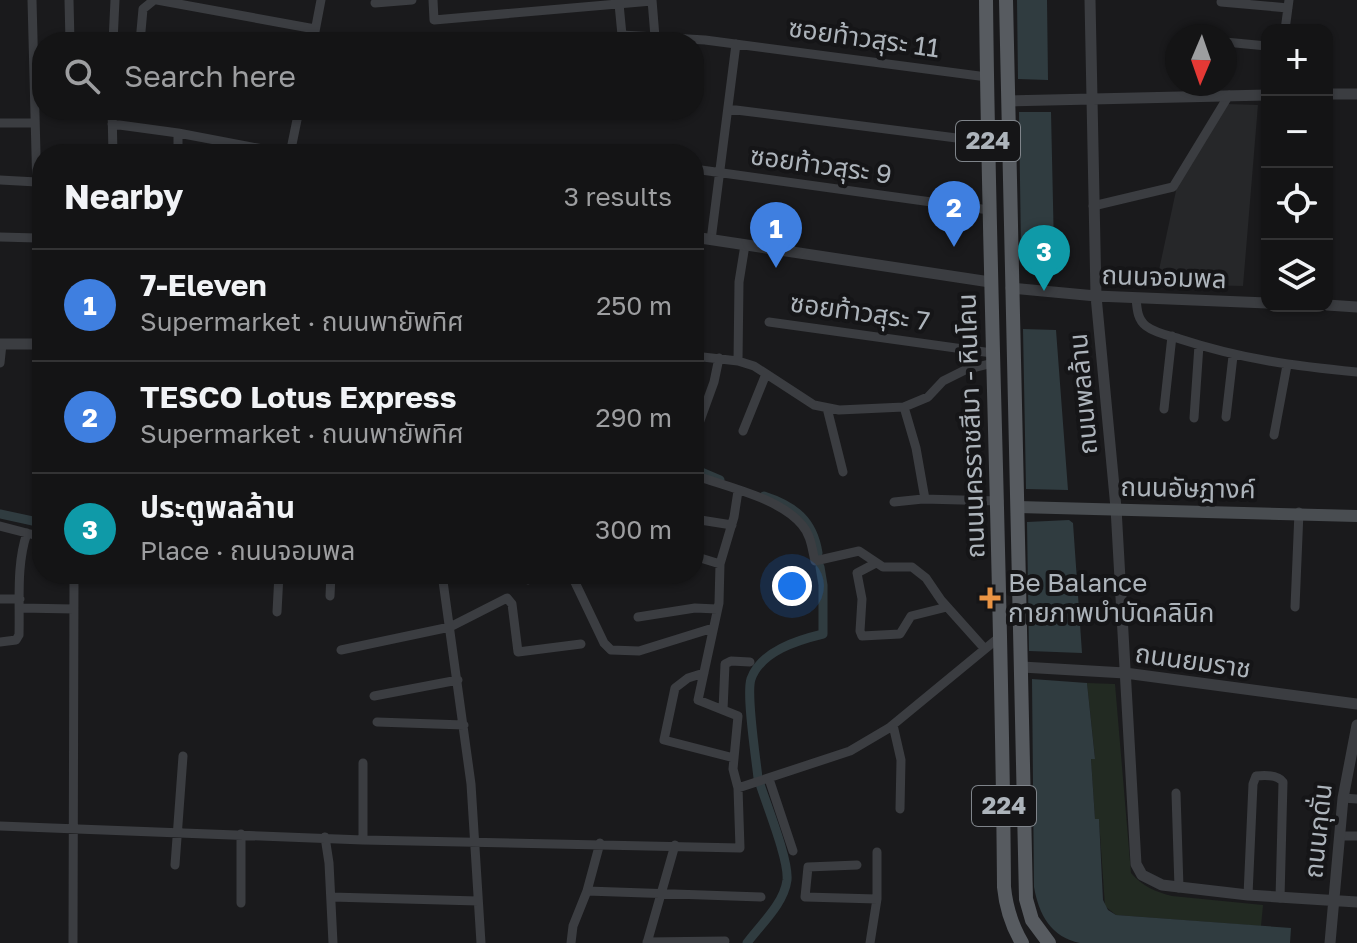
<!DOCTYPE html>
<meta charset="utf-8">
<style>
:root{--surface:#141415;--page:#212122;--text:#f1f3f6;--muted:#9d9ea0;--line:#333334;--accent:#ea9444}
body{margin:0;font-family:"Golos Text","Noto Sans Thai",sans-serif;background:var(--page);color:var(--text)}
.controls{position:absolute;right:24px;top:24px;display:grid;overflow:hidden;border-radius:16px;box-shadow:0 2px 6px #0004}
.controls button{width:72px;height:72px;display:grid;place-items:center;padding:0;border:0;border-bottom:2px solid var(--line);background:var(--surface);color:var(--text);font:40px sans-serif}
.compass{position:absolute;left:1165px;top:24px;width:72px;height:72px;border-radius:50%;background:var(--surface);box-shadow:0 2px 6px #0004;rotate:182deg}
.you{position:absolute;left:792px;top:586px;width:28px;height:28px;margin:-20px;border:6px solid #fff;border-radius:50%;background:#1a73e8;box-shadow:0 0 0 12px #1a73e833}
.badge{display:grid;place-items:center;width:52px;height:52px;border-radius:50%;background:var(--accent);color:#fff;font-size:26px;font-weight:700}
.pin{position:absolute;translate:-50% -66px;filter:drop-shadow(0 2px 4px #0008)}
.pin::after{content:'';position:absolute;top:42px;width:28px;height:24px;background:inherit;clip-path:polygon(0 0,100% 0,50% 100%)}
.list{margin:0;padding:0;list-style:none}
h2{display:flex;justify-content:space-between;align-items:center;height:104px;margin:0;padding:0 32px;font-size:34px}
h2 small{font-size:26px;font-weight:400;color:var(--muted)}
.list li{display:grid;grid-template-columns:52px 1fr auto;gap:24px;align-items:center;box-sizing:border-box;height:112px;padding:0 32px;border-top:2px solid var(--line)}
.list b{display:block;font-size:30px;white-space:nowrap}
.list p{margin:0;font-size:26px;white-space:nowrap;color:var(--muted)}
.list em{font-size:26px;font-style:normal;color:var(--muted)}
.icon{flex:none;width:44px;height:44px;fill:none;stroke:currentColor;stroke-width:2;stroke-linecap:round;stroke-linejoin:round}
.map{position:relative;flex:none;width:1357px;height:943px;overflow:hidden}
.search{position:absolute;background:var(--surface);box-shadow:0 2px 6px #0004;left:32px;top:32px;width:672px;height:88px;display:flex;align-items:center;gap:20px;box-sizing:border-box;padding:0 28px;border-radius:32px;color:var(--muted);font-size:30px}
.panel{position:absolute;background:var(--surface);box-shadow:0 2px 6px #0004;left:32px;top:144px;width:672px;height:440px;border-radius:32px}
.map>svg:first-child{display:block}
</style>
<div class="map">
<svg width="1357" height="943" viewBox="0 0 1357 943">
<rect width="100%" height="100%" fill="#1a1a1c"/>
<path fill="#262729" d="M1227,104L1258,105L1243,286L1156,284L1177,186Z"/>
<path fill="#222a22" d="M1087,683L1115,684L1131,873C1142,886 1156,892 1172,896L1263,905L1261,926L1116,915L1105,906L1099,820L1095,819L1091,759L1095,758Z"/>
<path fill="#303c40" d="M1017,0H1047L1048,80L1018,79Z
M1019,112H1051L1054,249L1021,248Z
M1023,329L1056,330L1068,490L1026,489Z
M1069,520L1073,523L1082,653L1029,651L1027,522Z
M1032,679L1087,683L1095,759H1091L1095,819H1099L1103,900L1108,910L1116,915L1291,928L1290,943H1080C1051,937 1039,915 1034,887Z"/>
<g fill="none" stroke-linecap="round" stroke-linejoin="round">
<path stroke="#303c40" stroke-width="9" d="M694,469L720,480
M764,496C795,506 813,521 818,553
M0,514L42,523
M758,778C756,759 746,694 751,679C761,651 798,640 823,634V585L820,567
M747,943C760,925 784,904 787,880C789,860 767,806 760,784"/>
<path stroke="#3b3d41" stroke-width="9" d="M32,0L41,345
M69,0L70,42
M157,0L315,29
M433,0L434,20L652,1
M652,0L655,37
M1221,2L1288,8
M375,3L412,0
M619,4L622,35L705,40L987,77
M1285,30L1289,0
M113,42L115,0
M140,42L143,9L154,0
M313,42L321,0
M1225,42L1267,46
M728,109L988,142
M112,110L113,154
M0,123H34
M112,124L178,133L289,154
M178,133V154
M290,154L299,110
M694,169L989,210
M0,180L37,182
M1093,206L1173,187L1229,95
M0,237L37,238
M711,240L736,44
M1136,298C1137,308 1137,319 1146,326C1155,333 1170,336 1180,339C1241,359 1294,366 1357,372
M769,322L992,353
M694,356L738,361L754,366L814,405L839,410L904,407L928,397L943,381L965,370L993,363
M738,361L739,282L745,245
M0,363L2,344
M904,407L916,448L925,499
M827,408L843,472
M1164,409L1172,336
M1226,417L1233,356
M1194,418L1199,345
M743,431L766,374
M1274,435L1287,365
M694,437L714,382L719,358
M694,475C727,487 780,498 802,525C811,535 812,549 815,561L859,551L883,567H912L926,578L941,600L984,648
M894,502L923,499L999,501
M694,519L732,525
M0,526L42,537
M694,556L720,564
M876,563L857,573L862,599L860,631L862,636L900,634L911,616L947,607
M442,574L471,784L481,943
M572,576L604,643L611,650L639,651L713,628
M528,580L538,574
M330,596L331,574
M0,599H20
M1295,607L1299,512
M20,608L74,609
M277,612L279,574
M638,617L695,608L717,609
M0,642L16,640L19,635C20,601 16,565 27,533
M341,650L450,627L507,598L512,604L518,652L581,644
M704,673L688,678L675,688L664,740L734,758
M374,696L458,680
M723,710L725,664L731,661L750,662
M377,722L464,725
M893,725L901,760L900,809
M363,763V840
M769,779L793,851
M738,788L850,751L889,728L1002,635
M1176,793L1179,888
M1343,798L1357,799
M0,826L363,840L740,848L738,788L733,769L738,716L698,700L719,603L720,564L734,517L738,491
M1340,836H1357
M325,837L329,863L333,943
M175,865L183,756
M857,865L808,867L805,897L877,899
M587,891L761,897
M1248,895L1253,784L1256,776C1265,775 1278,775 1283,782L1280,898
M331,897L478,901
M241,903V834
M647,942L725,941
M73,943L74,574
M571,943L573,926L587,891L600,843
M647,943L675,845
M870,943L877,899V852"/>
<path stroke="#3b3d41" stroke-width="11" d="M1090,0L1096,296L1116,508L1136,864L1142,875L1162,885L1248,895L1357,902
M1327,94H1357
M1008,101L1267,95
M694,237L990,282
M1011,288L1096,296L1267,303
M1327,305L1357,307
M0,344H42
M1022,667L1125,673L1357,704
M1330,943L1343,798L1357,725"/>
<path stroke="#494d51" stroke-width="12" d="M1018,507L1357,516"/>
<path stroke="#575b60" stroke-width="14" d="M986,0C989,296 1002,591 1004,887C1006,908 1011,924 1022,943
M1006,0L1026,899L1032,920L1049,943"/>
</g>
<path fill="#ea9444" stroke="#151517" stroke-width="3" d="M986 586h8v8h8v8h-8v8h-8v-8h-8v-8h8z"/>
<g text-anchor="middle" stroke-width="8" stroke-linejoin="round" paint-order="stroke">
<g fill="#151517" stroke="#7f848a" stroke-width="2">
<rect x="956" y="121" width="64" height="40" rx="6"/>
<rect x="972" y="786" width="64" height="40" rx="6"/>
</g>
<g font-size="24" font-weight="bold" fill="#adb4bb">
<text x="988" y="149">224</text>
<text x="1004" y="814">224</text>
</g>
<g font-size="26" fill="#adb4bb" stroke="#151517">
<text transform="translate(864 38) rotate(8)" y="9">ซอยท้าวสุระ 11</text>
<text transform="translate(821 165) rotate(8)" y="9">ซอยท้าวสุระ 9</text>
<text transform="translate(1164 277) rotate(2)" y="9">ถนนจอมพล</text>
<text transform="translate(860 312) rotate(8)" y="9">ซอยท้าวสุระ 7</text>
<text transform="translate(1083 394) rotate(-95)" y="9">ถนนพลล้าน</text>
<text transform="translate(971 426) rotate(-92)" y="9">ถนนนครราชสีมา - หินโคน</text>
<text transform="translate(1188 488) rotate(1)" y="9">ถนนอัษฎางค์</text>
<text transform="translate(1193 661) rotate(8)" y="9">ถนนยมราช</text>
<text transform="translate(1318 831) rotate(-84)" y="9">ถนนกุดั่น</text>
</g>
<g font-size="26" fill="#adb4bb" stroke="#151517" text-anchor="start">
<text x="1008" y="592">Be Balance<tspan x="1008" dy="30">กายภาพบำบัดคลินิก</tspan></text>
</g>
</g>
</svg>
<div class="controls">
<button>+</button>
<button>−</button>
<button><svg class="icon" aria-label="locate" viewBox="0 0 24 24"><circle cx="12" cy="12" r="6"/><path d="M12 2v4M12 18v4M2 12h4M18 12h4"/></svg></button>
<button><svg class="icon" aria-label="layers" viewBox="0 0 24 24"><path d="M12 4l9 5-9 5-9-5zM3 14l9 5 9-5"/></svg></button>
</div>
<svg class="compass" viewBox="-18 -18 36 36"><path d="M0-13l5 13h-10z" fill="#e53935"/><path d="M0 13l5-13h-10z" fill="#9d9ea0"/></svg>
<div class="you"></div>
<div class="pin badge" style="left:776px;top:268px;background:#3f7fe0">1</div>
<div class="pin badge" style="left:954px;top:247px;background:#3f7fe0">2</div>
<div class="pin badge" style="left:1044px;top:291px;background:#0f9aa8">3</div>
<div class="search"><svg class="icon" aria-label="search" viewBox="0 0 24 24"><circle cx="10" cy="10" r="6"/><path d="M15 15l6 6"/></svg>Search here</div>
<section class="panel">
<h2>Nearby<small>3 results</small></h2>
<ul class="list">
<li><span class="badge" style="background:#3f7fe0">1</span><div><b>7-Eleven</b><p>Supermarket · ถนนพายัพทิศ</p></div><em>250 m</em></li>
<li><span class="badge" style="background:#3f7fe0">2</span><div><b>TESCO Lotus Express</b><p>Supermarket · ถนนพายัพทิศ</p></div><em>290 m</em></li>
<li><span class="badge" style="background:#0f9aa8">3</span><div><b>ประตูพลล้าน</b><p>Place · ถนนจอมพล</p></div><em>300 m</em></li>
</ul>
</section>
</div>
